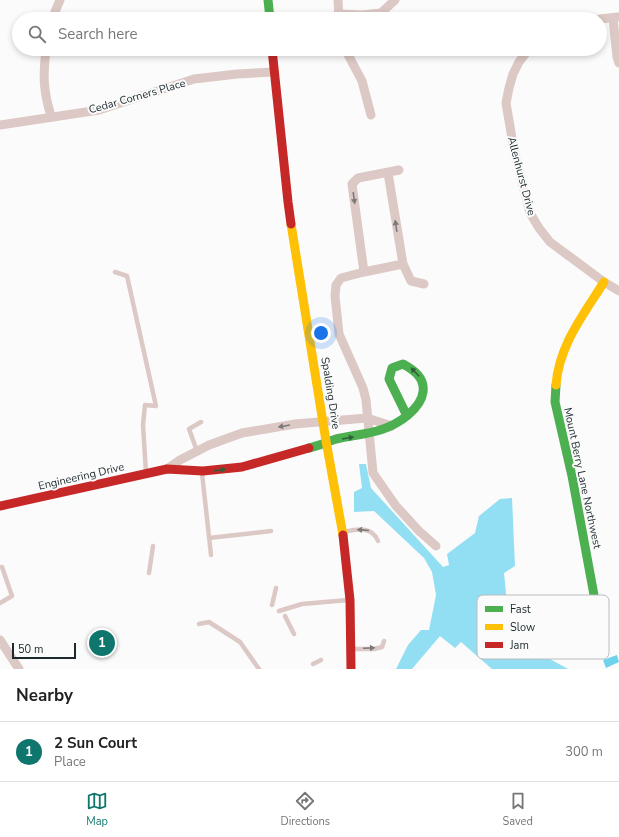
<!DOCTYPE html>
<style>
:root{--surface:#fff;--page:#f2f2f2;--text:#222;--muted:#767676;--line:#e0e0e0;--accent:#0f766e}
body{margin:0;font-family:"Nunito Sans",sans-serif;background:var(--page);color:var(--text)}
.scale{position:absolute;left:12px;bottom:10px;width:64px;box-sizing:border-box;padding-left:4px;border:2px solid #1c2a2e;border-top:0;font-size:11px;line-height:14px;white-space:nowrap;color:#1c2a2e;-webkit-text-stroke:3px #fbfbfb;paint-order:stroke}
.you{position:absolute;left:321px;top:333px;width:14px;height:14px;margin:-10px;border:3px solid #fff;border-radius:50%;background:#1a73e8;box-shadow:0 0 0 6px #1a73e833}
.badge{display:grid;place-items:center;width:26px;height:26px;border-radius:50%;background:var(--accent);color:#fff;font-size:13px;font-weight:700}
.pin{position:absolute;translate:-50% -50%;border:2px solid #fff;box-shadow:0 1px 4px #0006}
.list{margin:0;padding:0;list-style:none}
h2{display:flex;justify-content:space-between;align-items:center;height:52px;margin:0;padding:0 16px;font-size:17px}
h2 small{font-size:13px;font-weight:400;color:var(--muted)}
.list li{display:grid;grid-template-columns:26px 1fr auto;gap:12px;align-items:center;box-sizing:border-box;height:60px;padding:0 16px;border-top:1px solid var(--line)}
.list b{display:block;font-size:15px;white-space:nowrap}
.list p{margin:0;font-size:13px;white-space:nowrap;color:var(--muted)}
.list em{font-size:13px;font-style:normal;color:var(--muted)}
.icon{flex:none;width:22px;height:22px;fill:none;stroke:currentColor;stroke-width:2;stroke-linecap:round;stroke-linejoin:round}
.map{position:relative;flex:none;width:619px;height:669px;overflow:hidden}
.search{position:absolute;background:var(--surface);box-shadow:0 2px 6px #0003;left:12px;right:12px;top:12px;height:44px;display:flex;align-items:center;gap:10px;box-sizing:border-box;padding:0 14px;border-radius:22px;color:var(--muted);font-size:15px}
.sheet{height:112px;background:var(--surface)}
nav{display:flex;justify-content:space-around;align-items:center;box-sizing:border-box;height:56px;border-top:1px solid var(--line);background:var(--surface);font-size:11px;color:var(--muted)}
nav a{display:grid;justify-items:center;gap:2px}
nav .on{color:var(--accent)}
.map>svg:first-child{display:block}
</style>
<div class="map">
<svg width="619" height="669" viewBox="0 0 619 669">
<rect width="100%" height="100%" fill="#fbfbfb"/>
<path fill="#92dff4" d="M359,464H366L371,488L443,567L449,565L447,554L475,533L479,516L500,499L512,498L515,566L504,573L507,604L521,606L525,620L563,609L572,621L541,635L550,659L568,669H492L461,642L455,648L440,636L412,669H396L408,645L421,630H429L436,595L432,572L424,558L374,511L354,512V492L362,488Z"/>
<path fill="#70d3ee" d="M617,655L619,662L606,668L603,660Z"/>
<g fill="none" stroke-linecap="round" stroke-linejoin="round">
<path stroke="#dcc8c4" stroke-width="4.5" d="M115,272L127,276L156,406L145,405L143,425L146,473
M197,451L189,429L201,422
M202,473L211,555
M344,532C357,529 372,526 378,541
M209,538L271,531
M149,573L153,546
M0,603L12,596L2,567
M272,605L276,588
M279,611L302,604L348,600
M285,616L294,634
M199,624L209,622L240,642L259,669
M352,649H374L382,647L384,641
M313,664L321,660"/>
<path stroke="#dcc8c4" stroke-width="9" d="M338,0L339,19
M339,14L362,15L381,13L395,0
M613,18L617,57L619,63
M52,19L60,0
M600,19L618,17
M46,49C43,76 43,90 51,116
M345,49L362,81L371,115
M529,49L519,62L513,74L509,88L506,103L514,150L530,213L539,228L550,242L604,282L619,291
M0,125L99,110L194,79L237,74L274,72
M388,173L403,264L411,281L424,284
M403,264L364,272L341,278L336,285L335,296L339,334L363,388L366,400L373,473L396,506L419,531L436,546
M364,272L352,184L358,178L399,170
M167,469L180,460L209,445L242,433L295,424L367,418L392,426
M0,640L19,669"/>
<path stroke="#4caf50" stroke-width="9" d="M268,0L270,19
M556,385L555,402L572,476L594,595
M309,448C318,446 327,442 336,439C363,433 385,434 408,415C415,409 422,402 423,392C425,378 414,370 403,364L392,368L389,379L407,416"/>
<path stroke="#ffc107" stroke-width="9" d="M291,224L326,441L343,535
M556,385C559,345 584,314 604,282"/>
<path stroke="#c62828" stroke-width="9" d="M272,49L288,202L291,224
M0,506L167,469L203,471L242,467L309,448
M343,535L350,600L351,669"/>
</g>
<defs><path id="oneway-solid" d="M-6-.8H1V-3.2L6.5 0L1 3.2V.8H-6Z"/></defs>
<g fill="#7c7979">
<use href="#oneway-solid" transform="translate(354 198) rotate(82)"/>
<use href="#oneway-solid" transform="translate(396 226) rotate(-99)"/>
<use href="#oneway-solid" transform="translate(284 426) rotate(170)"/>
<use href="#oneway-solid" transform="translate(363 530) rotate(-175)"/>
<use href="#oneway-solid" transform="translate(369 648) rotate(-3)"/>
</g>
<g fill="#2f5f3c">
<use href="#oneway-solid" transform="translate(415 372) rotate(-134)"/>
<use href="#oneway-solid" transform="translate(348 438) rotate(-10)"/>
<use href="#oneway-solid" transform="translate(220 470) rotate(-7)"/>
</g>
<g text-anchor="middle" stroke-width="4" stroke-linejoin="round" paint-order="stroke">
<g font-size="11" fill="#1c2a2e" stroke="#fbfbfb">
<text transform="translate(137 96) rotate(-16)" y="4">Cedar Corners Place</text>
<text transform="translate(522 176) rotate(75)" y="4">Allenhurst Drive</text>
<text transform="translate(331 393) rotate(81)" y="4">Spalding Drive</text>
<text transform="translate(81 476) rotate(-13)" y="4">Engineering Drive</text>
<text transform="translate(583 478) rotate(78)" y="4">Mount Berry Lane Northwest</text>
</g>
</g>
<rect x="477" y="595" width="132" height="64" rx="6" fill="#fbfbfb" stroke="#b8bcbe" stroke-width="1"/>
<rect x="485" y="606" width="18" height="6" fill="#4caf50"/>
<rect x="485" y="624" width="18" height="6" fill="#ffc107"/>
<rect x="485" y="642" width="18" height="6" fill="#c62828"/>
<g font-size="11" fill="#1c2a2e">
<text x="510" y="613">Fast</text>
<text x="510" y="631">Slow</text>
<text x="510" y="649">Jam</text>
</g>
</svg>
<div class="scale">50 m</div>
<div class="you"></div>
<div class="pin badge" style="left:102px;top:643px">1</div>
<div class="search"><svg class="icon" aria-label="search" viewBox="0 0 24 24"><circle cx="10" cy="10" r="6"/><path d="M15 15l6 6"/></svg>Search here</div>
</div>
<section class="sheet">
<h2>Nearby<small></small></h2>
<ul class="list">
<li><span class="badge">1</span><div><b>2 Sun Court</b><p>Place</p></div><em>300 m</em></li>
</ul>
</section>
<nav>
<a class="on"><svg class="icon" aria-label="map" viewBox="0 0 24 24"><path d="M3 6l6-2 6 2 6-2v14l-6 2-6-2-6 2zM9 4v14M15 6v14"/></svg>Map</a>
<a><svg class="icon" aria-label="directions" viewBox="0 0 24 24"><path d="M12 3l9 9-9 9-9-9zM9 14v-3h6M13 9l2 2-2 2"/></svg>Directions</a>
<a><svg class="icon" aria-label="saved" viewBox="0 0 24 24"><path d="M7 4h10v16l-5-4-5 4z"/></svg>Saved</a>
</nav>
